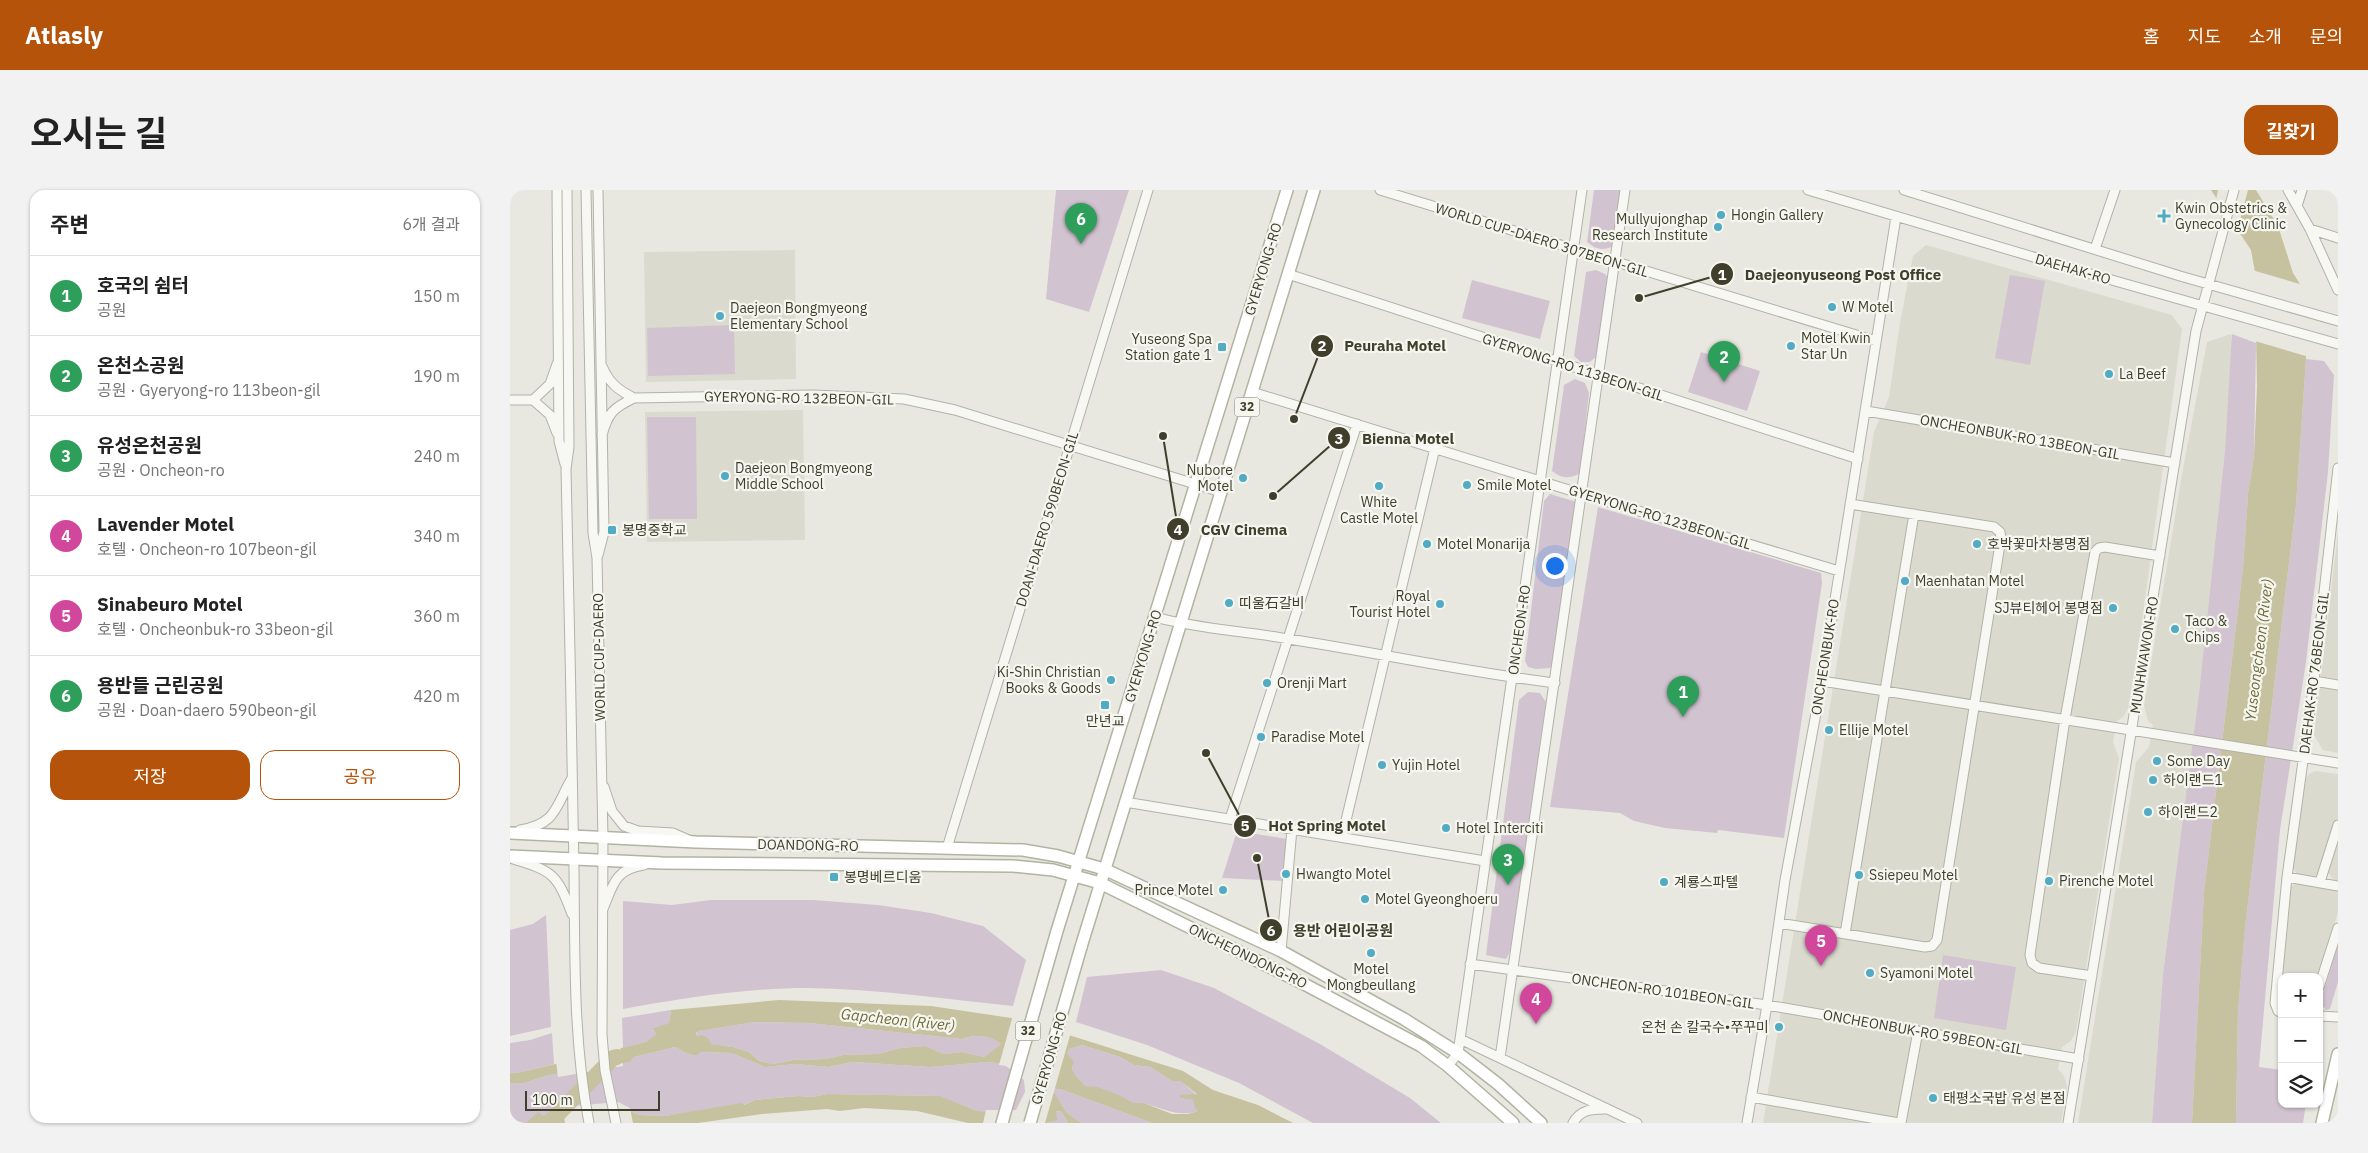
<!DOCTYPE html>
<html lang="ko">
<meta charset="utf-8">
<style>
:root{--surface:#fff;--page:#f2f2f2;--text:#222;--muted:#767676;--line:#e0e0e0;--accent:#b45309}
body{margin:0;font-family:"IBM Plex Sans","Noto Sans KR",sans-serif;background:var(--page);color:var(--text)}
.controls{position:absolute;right:15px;bottom:15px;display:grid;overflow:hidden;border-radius:10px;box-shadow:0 1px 4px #0004}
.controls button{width:45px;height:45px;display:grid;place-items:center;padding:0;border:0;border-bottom:1px solid var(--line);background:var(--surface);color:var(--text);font:25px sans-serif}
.scale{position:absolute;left:15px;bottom:12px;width:135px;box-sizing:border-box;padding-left:5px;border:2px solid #3f3f2b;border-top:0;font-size:14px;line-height:18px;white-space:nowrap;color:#3f3f2b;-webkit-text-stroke:4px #f6f6f0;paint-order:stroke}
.you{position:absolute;left:1044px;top:375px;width:18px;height:18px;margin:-12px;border:4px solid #fff;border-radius:50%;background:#1a73e8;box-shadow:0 0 0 8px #1a73e833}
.badge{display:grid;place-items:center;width:32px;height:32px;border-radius:50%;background:var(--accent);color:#fff;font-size:16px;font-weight:700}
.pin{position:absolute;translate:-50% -41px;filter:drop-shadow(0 1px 2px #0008)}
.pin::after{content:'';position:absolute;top:26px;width:18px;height:15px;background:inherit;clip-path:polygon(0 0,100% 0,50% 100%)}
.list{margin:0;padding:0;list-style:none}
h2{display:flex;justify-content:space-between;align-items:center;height:65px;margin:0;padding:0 20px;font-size:21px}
h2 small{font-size:16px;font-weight:400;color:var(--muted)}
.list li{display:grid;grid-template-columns:32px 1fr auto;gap:15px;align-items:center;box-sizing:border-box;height:80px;padding:0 20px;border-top:1px solid var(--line)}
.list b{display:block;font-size:19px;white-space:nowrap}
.list p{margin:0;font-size:16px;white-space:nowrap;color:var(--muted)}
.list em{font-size:16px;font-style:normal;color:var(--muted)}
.actions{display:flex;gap:10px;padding:15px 20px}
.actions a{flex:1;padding:11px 0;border:1px solid var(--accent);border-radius:15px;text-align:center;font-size:18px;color:var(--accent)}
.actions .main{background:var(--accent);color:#fff}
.icon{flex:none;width:28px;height:28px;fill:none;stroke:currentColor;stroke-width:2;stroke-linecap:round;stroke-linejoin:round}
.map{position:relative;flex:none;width:1828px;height:933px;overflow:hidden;border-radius:15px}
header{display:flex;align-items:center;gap:30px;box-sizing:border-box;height:70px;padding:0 25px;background:var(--accent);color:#fff}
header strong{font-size:24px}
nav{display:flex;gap:28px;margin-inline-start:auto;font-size:18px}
.intro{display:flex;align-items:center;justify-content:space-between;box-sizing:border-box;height:120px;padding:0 30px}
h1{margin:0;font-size:35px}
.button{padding:12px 22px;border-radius:15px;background:var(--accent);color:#fff;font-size:18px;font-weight:700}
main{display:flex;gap:30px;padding:0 30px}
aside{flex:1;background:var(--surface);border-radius:15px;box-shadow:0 1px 4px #0004}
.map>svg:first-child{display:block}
</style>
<header>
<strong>Atlasly</strong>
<nav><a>홈</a><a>지도</a><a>소개</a><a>문의</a></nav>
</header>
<div class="intro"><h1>오시는 길</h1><a class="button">길찾기</a></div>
<main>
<aside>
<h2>주변<small>6개 결과</small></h2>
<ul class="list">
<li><span class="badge" style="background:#2e9e5b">1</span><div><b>호국의 쉼터</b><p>공원</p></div><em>150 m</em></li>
<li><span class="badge" style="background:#2e9e5b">2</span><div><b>온천소공원</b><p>공원 · Gyeryong-ro 113beon-gil</p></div><em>190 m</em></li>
<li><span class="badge" style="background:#2e9e5b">3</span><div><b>유성온천공원</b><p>공원 · Oncheon-ro</p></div><em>240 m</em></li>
<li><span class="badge" style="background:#d1479c">4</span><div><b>Lavender Motel</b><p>호텔 · Oncheon-ro 107beon-gil</p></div><em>340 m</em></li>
<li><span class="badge" style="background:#d1479c">5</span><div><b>Sinabeuro Motel</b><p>호텔 · Oncheonbuk-ro 33beon-gil</p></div><em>360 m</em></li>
<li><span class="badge" style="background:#2e9e5b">6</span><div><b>용반들 근린공원</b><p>공원 · Doan-daero 590beon-gil</p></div><em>420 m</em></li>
</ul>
<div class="actions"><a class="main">저장</a><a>공유</a></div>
</aside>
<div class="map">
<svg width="1828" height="933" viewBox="0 0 1828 933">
<rect width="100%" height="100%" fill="#e8e8e1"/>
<path fill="#dadacf" d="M1416,55L1662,125L1672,139L1629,453L1618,519L1613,527L1607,531L1603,552L1609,568L1566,842L1561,851L1552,857L1548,879L1554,886L1557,896L1551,933H1253L1364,242L1379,207L1390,133L1403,66Z
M285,60L286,189L136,192L134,62Z
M1721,144L1723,157L1715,260L1689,503L1653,784L1642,933H1568L1626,572L1639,557L1643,535L1638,531L1634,516L1672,284L1697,152Z
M293,220L295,350L137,352L135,222Z
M1828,342V563L1813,560L1804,545Z
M1805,581L1828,584V691L1824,690L1819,684L1810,682L1804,687L1787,684L1781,675L1794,592L1799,584Z
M1786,693L1828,699V722L1808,787H1772V817L1769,810L1780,697Z"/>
<path fill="#d2c3d0" d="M546,0H619L579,122L536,109Z
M1084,0H1110L1104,56C1093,61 1086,60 1077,52Z
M1086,80L1095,84L1100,90L1088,165L1080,172H1071L1064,166L1076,82Z
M1500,85L1535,91L1520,175L1485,168Z
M962,90L1040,111L1030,149L952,128Z
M224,135L225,184L138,186L137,138Z
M1722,144L1746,153L1744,266L1738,304L1733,378L1694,702L1682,933H1642L1653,784L1689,503L1715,260Z
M1191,162L1250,181L1237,221L1178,202Z
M1796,169L1814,171L1824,185L1818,282L1796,472L1770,640L1749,877L1772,880V914H1796L1793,933H1726L1728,822L1735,738L1786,315Z
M1065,189L1075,193L1079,203L1070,283C1059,290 1051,288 1042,281L1054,195Z
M137,227H186L187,329H139Z
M1040,304L1070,313L1044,472L1040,478L1026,479L1018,477L1015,471L1034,311Z
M1088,317L1311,383L1312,393L1274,648L1208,640L1207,643L1155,638L1124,631L1110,623L1040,617Z
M1018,502L1030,503L1036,512L1000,762L996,769L976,765L1009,510Z
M727,641L778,649L774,691L712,688Z
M201,710H303L368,715L421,723L473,736L516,770L503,816C435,809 367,799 298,798C236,798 174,808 113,819V711L162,715Z
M36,725L41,837L0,846V740L23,734Z
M1828,755V792L1820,819L1816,820L1811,814V809Z
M1433,765L1506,777L1496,840L1424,828Z
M651,780L704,798L810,854L900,908L931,933H803L729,893L637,855L566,832L577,787Z
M161,820L159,833L142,840L148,844L136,852L113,858L112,828Z
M245,832L299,833L452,849C466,844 479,845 491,854L474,867L452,862L434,864L415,856L390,858L368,864L333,865L316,869L284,870L263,874L249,871L239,862L223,857L200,854L186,847L187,841Z
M42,843L44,874L12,882L0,883V853L20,850Z
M572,855L610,867L624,875L640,877L662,891H670L687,905L671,908L683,910L689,921C669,927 656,920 637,914C632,913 626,914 621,913C605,906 594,898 575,896L563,883L562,875L556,864L559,859Z
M165,857L174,862L185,866L190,862L222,863L255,877L285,874L318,877L343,872L420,877L477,872L497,874L517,888V903L508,923L467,921L429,906L317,904L303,907L288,906L245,910L233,915L155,926L129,925L108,915L40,924L16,933H0V893H14L39,885L119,872L124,867Z
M540,898L553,900L642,933H571L556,922Z
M546,921L552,922L558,933H537L543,931Z"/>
<path fill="#c6c19f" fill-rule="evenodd" d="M1701,0H1746L1768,36L1783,83L1795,102L1796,169L1786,315L1735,738L1728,822L1726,933H1682L1694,702L1733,378L1738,304L1744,266L1747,197L1745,82L1741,60Z
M269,810L421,816L508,829L673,881L703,900L748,915L783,933H642L553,900L541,898L556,922L571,933H558L552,922L546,921L547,930L537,933H458L407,921L354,918L330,921L317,919L252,924L188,933H102L87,930L69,933H16L28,922L33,926L48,920L108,915L129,925L155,926L232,913L234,915L245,910L288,906L303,907L317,904L430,906L467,921L508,923L517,903V888L497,874L477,872L420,877L343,872L318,877L285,874L255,877L222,863L191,862L185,866L174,862L165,857L124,867L120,872L39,885L14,893H0V883L12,882L136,852L147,844L142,839L159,833L161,820ZM245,832L299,833L452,849C466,844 479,845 491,854L474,867L452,862L434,864L415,856L390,858L368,864L333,865L316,869L284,870L263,874L249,871L239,862L223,857L201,854L198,848L192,845L187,847L186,843L188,841ZM572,855L610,867L624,875L640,877L662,891H670L687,904L671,905L670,908L683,910L685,918L688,921L678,924H662L634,913H623L609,905L587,897L575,896C569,887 558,883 564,872L557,864L559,859Z"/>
<path fill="#e8e8e1" d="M1708,0H1738L1727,41L1706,10Z
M1742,80L1793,95L1798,102L1799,167L1745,151Z
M503,825L561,842L535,933H473L476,920H506L515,902L514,890L496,876L489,875Z
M110,856L113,876L48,887L46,871Z
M108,912L120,918L123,933H55L52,917Z"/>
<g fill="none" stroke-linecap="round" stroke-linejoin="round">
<path stroke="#c6c19f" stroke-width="16" d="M39,933L103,868L107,867"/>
<defs>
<path id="minor" d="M47,0L49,251L55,274
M57,0L59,257L56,279C59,413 62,546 64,680C65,765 63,850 79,933
M76,0L83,343L87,368L93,648L92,845L95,880L106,933
M870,0L1366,151
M1298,0L1584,85L1828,154
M1394,0L1670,86L1828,131
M1778,0L1800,39L1828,100
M1787,16L1792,0
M1800,39L1828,48
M1585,59L1605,0
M778,84L1348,269
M92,176C99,193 108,200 124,208
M742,202L1072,304L1329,381
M0,210H23
M23,210L40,194L47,174
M23,210L40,225L47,243
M1356,221L1665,273
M92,245C98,223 103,218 124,208L304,205L394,209L445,220L711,302
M88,365L94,342L88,0
M645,427C688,439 735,441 779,449C868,463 956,482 1045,493
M1312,491L1828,573
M1804,491L1828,495
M94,597L102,621L114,636L128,641L163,643L179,650
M615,612L975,671
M720,629L847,234
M10,640C47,634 45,617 62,588
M832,647L925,258
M437,658L638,0
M3,669C43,681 47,684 62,724
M1777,687L1828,696
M1810,692L1828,635
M93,719C103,695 105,679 134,675
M1269,733L1415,757L1422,756L1427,750L1491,348L1490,342L1484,337L1340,314
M1335,744L1404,324
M771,761L782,639
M960,774L1257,815L1569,869
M1582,786L1529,778L1522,773L1520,765L1555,529L1585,362L1589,358L1595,357L1650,366
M1809,797L1828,738
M1772,823L1768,821L1765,813L1777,687L1804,491L1828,278
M1809,826L1828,827
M950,849L1127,933
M990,868L1115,0
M938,876L948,863L1072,0
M1241,907L1389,933
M1063,933C1070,920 1081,919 1095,919
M1237,933L1257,815L1275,690L1312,491L1386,27
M1391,933L1408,841
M1558,933L1686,141L1724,0"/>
<path id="major" d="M0,643L186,652L513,660L548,666L594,679L771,761L894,829L948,863L988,894L1031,933
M0,666L152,673L503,676L543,680L590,693L796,795L911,856L938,876L1003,933
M571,757L804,0
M492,933L547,741L777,0
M1812,933L1828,864"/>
</defs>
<use href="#minor" stroke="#b2b2a7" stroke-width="11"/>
<use href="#major" stroke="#b3b3a1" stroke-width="14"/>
<use href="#minor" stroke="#f7f7f3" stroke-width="9"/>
<use href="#major" stroke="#fff" stroke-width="11"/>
<defs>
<path id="major-bridge" d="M520,933L571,757"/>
</defs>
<use href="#major-bridge" stroke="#b3b3a1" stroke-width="14" stroke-linecap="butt"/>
<use href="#major-bridge" stroke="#fff" stroke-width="11"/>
</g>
<g fill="#50abc3" stroke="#f6f6f0" stroke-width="2">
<circle cx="1211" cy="25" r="5"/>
<path d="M1651.5 18.5h5v5h5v5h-5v5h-5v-5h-5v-5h5z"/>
<circle cx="1208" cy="37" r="5"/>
<circle cx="1322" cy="117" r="5"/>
<circle cx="210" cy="126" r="5"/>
<circle cx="1281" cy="156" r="5"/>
<rect x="707" y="152" width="10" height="10" rx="2.5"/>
<circle cx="1599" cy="184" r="5"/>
<circle cx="215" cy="286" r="5"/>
<circle cx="733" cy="288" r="5"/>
<circle cx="957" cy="295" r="5"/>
<circle cx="869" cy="296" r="5"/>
<rect x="97" y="335" width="10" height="10" rx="2.5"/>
<circle cx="917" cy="354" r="5"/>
<circle cx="1467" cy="354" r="5"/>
<circle cx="1395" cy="391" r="5"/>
<circle cx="719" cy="413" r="5"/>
<circle cx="930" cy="414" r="5"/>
<circle cx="1603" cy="418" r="5"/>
<circle cx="1665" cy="439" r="5"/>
<circle cx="601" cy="490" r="5"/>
<circle cx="757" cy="493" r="5"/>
<rect x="590" y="510" width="10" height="10" rx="2.5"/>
<circle cx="1319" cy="540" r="5"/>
<circle cx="751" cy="547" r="5"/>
<circle cx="1647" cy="571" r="5"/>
<circle cx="872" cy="575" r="5"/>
<circle cx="1643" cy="590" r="5"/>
<circle cx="1638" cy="622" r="5"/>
<circle cx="936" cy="638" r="5"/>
<circle cx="776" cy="684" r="5"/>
<circle cx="1349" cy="685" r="5"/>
<rect x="319" y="682" width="10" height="10" rx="2.5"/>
<circle cx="1539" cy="691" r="5"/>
<circle cx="1154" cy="692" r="5"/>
<circle cx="713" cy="700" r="5"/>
<circle cx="855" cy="709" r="5"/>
<circle cx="861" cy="763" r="5"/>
<circle cx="1360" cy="783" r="5"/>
<circle cx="1269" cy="837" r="5"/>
<circle cx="1423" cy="908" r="5"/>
</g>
<g text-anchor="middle" stroke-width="4.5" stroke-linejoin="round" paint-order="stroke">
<g fill="#f6f6f0" stroke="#767666" stroke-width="1">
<rect x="724.5" y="207.5" width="25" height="19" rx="4"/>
<rect x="505.5" y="831.5" width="25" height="19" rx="4"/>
</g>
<g font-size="12" font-weight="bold" fill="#3f3f2b">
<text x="737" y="221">32</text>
<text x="518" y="845">32</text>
</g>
<g font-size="14" fill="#3f3f2b" stroke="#f6f6f0" text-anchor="start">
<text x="1665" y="23">Kwin Obstetrics &amp;<tspan x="1665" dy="16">Gynecology Clinic</tspan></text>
<text x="1221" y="30">Hongin Gallery</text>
<text x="1198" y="34" text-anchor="end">Mullyujonghap<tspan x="1198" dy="16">Research Institute</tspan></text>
<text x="1332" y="122">W Motel</text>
<text x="220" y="123">Daejeon Bongmyeong<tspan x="220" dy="16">Elementary School</tspan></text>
<text x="1291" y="153">Motel Kwin<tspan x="1291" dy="16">Star Un</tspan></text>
<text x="702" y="154" text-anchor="end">Yuseong Spa<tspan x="702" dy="16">Station gate 1</tspan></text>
<text x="1609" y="189">La Beef</text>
<text x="225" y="283">Daejeon Bongmyeong<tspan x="225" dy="16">Middle School</tspan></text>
<text x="723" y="285" text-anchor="end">Nubore<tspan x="723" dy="16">Motel</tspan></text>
<text x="967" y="300">Smile Motel</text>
<text x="869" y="317" text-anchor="middle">White<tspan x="869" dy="16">Castle Motel</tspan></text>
<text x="112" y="345">봉명중학교</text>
<text x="927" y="359">Motel Monarija</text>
<text x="1477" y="359">호박꽃마차봉명점</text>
<text x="1405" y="396">Maenhatan Motel</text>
<text x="920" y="411" text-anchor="end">Royal<tspan x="920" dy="16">Tourist Hotel</tspan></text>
<text x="729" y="418">띠울石갈비</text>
<text x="1593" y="423" text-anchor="end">SJ뷰티헤어 봉명점</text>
<text x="1675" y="436">Taco &amp;<tspan x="1675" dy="16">Chips</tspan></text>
<text x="591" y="487" text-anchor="end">Ki-Shin Christian<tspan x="591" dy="16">Books &amp; Goods</tspan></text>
<text x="767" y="498">Orenji Mart</text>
<text x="595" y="536" text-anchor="middle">만년교</text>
<text x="1329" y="545">Ellije Motel</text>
<text x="761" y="552">Paradise Motel</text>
<text x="1657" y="576">Some Day</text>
<text x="882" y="580">Yujin Hotel</text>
<text x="1653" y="595">하이랜드1</text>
<text x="1648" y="627">하이랜드2</text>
<text x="946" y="643">Hotel Interciti</text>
<text x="786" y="689">Hwangto Motel</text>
<text x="1359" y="690">Ssiepeu Motel</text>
<text x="334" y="692">봉명베르디움</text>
<text x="1549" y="696">Pirenche Motel</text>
<text x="1164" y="697">계룡스파텔</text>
<text x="703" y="705" text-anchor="end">Prince Motel</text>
<text x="865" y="714">Motel Gyeonghoeru</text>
<text x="861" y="784" text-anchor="middle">Motel<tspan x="861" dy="16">Mongbeullang</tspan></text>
<text x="1370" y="788">Syamoni Motel</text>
<text x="1259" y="842" text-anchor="end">온천 손 칼국수•쭈꾸미</text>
<text x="1433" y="913">태평소국밥 유성 본점</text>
</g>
<g font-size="14" fill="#3f3f2b" stroke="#f6f6f0">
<text transform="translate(1032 50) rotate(17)" y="5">WORLD CUP-DAERO 307BEON-GIL</text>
<text transform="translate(753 79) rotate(-73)" y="5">GYERYONG-RO</text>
<text transform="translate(1563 79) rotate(16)" y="5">DAEHAK-RO</text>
<text transform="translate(1063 177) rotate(18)" y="5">GYERYONG-RO 113BEON-GIL</text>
<text transform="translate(289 208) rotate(1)" y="5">GYERYONG-RO 132BEON-GIL</text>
<text transform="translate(1510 247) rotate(10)" y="5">ONCHEONBUK-RO 13BEON-GIL</text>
<text transform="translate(1150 327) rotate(17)" y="5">GYERYONG-RO 123BEON-GIL</text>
<text transform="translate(537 329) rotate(-73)" y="5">DOAN-DAERO 590BEON-GIL</text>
<text transform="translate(1009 440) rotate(-82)" y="5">ONCHEON-RO</text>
<text transform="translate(1634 465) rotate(-81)" y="5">MUNHWAWON-RO</text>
<text transform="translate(633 466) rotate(-73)" y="5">GYERYONG-RO</text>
<text transform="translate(89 467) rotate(-91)" y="5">WORLD CUP-DAERO</text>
<text transform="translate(1315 467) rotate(-81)" y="5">ONCHEONBUK-RO</text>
<text transform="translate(1804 483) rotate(-83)" y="5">DAEHAK-RO 76BEON-GIL</text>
<text transform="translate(298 655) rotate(1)" y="5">DOANDONG-RO</text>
<text transform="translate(738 766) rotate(26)" y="5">ONCHEONDONG-RO</text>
<text transform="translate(1153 801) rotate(8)" y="5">ONCHEON-RO 101BEON-GIL</text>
<text transform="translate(1413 842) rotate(10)" y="5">ONCHEONBUK-RO 59BEON-GIL</text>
<text transform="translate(539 868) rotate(-74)" y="5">GYERYONG-RO</text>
</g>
<g font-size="15" font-style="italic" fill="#6f6b38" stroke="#f6f6f0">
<text transform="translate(1749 460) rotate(-83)" y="5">Yuseongcheon (River)</text>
<text transform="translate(388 830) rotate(6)" y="5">Gapcheon (River)</text>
</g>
</g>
<path fill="none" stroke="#3f3f2b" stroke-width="2" d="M1129 108L1212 84M784 229L812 156M763 306L829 248M653 246L668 339M696 563L735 636M747 668L761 740"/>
<g fill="#3f3f2b" stroke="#f6f6f0" stroke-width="2">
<circle cx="1129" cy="108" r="5"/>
<circle cx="784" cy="229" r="5"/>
<circle cx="763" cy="306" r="5"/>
<circle cx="653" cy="246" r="5"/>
<circle cx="696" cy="563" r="5"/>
<circle cx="747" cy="668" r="5"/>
<circle cx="1212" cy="84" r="12"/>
<circle cx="812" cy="156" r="12"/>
<circle cx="829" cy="248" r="12"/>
<circle cx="668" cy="339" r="12"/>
<circle cx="735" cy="636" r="12"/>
<circle cx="761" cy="740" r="12"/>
</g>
<g font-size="15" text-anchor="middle" font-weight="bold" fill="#fff">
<text x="1212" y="90">1</text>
<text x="812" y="161">2</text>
<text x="829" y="254">3</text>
<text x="668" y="345">4</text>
<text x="735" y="641">5</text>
<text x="761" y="746">6</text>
</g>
<g font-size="15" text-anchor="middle" font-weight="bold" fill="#3f3f2b" stroke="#f6f6f0" stroke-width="4.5" stroke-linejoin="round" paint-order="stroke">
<text x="1333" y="90">Daejeonyuseong Post Office</text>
<text x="885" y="161">Peuraha Motel</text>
<text x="898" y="254">Bienna Motel</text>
<text x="734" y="345">CGV Cinema</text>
<text x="817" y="641">Hot Spring Motel</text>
<text x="833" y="746">용반 어린이공원</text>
</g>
</svg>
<div class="controls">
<button>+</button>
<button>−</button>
<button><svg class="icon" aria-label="layers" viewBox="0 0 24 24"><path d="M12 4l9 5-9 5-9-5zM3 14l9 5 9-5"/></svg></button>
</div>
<div class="scale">100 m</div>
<div class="you"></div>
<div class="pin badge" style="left:1173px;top:527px;background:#2e9e5b">1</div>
<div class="pin badge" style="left:1214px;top:192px;background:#2e9e5b">2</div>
<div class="pin badge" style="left:998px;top:695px;background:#2e9e5b">3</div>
<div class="pin badge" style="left:1026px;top:834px;background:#d1479c">4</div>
<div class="pin badge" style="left:1311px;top:776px;background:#d1479c">5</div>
<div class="pin badge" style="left:571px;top:54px;background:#2e9e5b">6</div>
</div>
</main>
